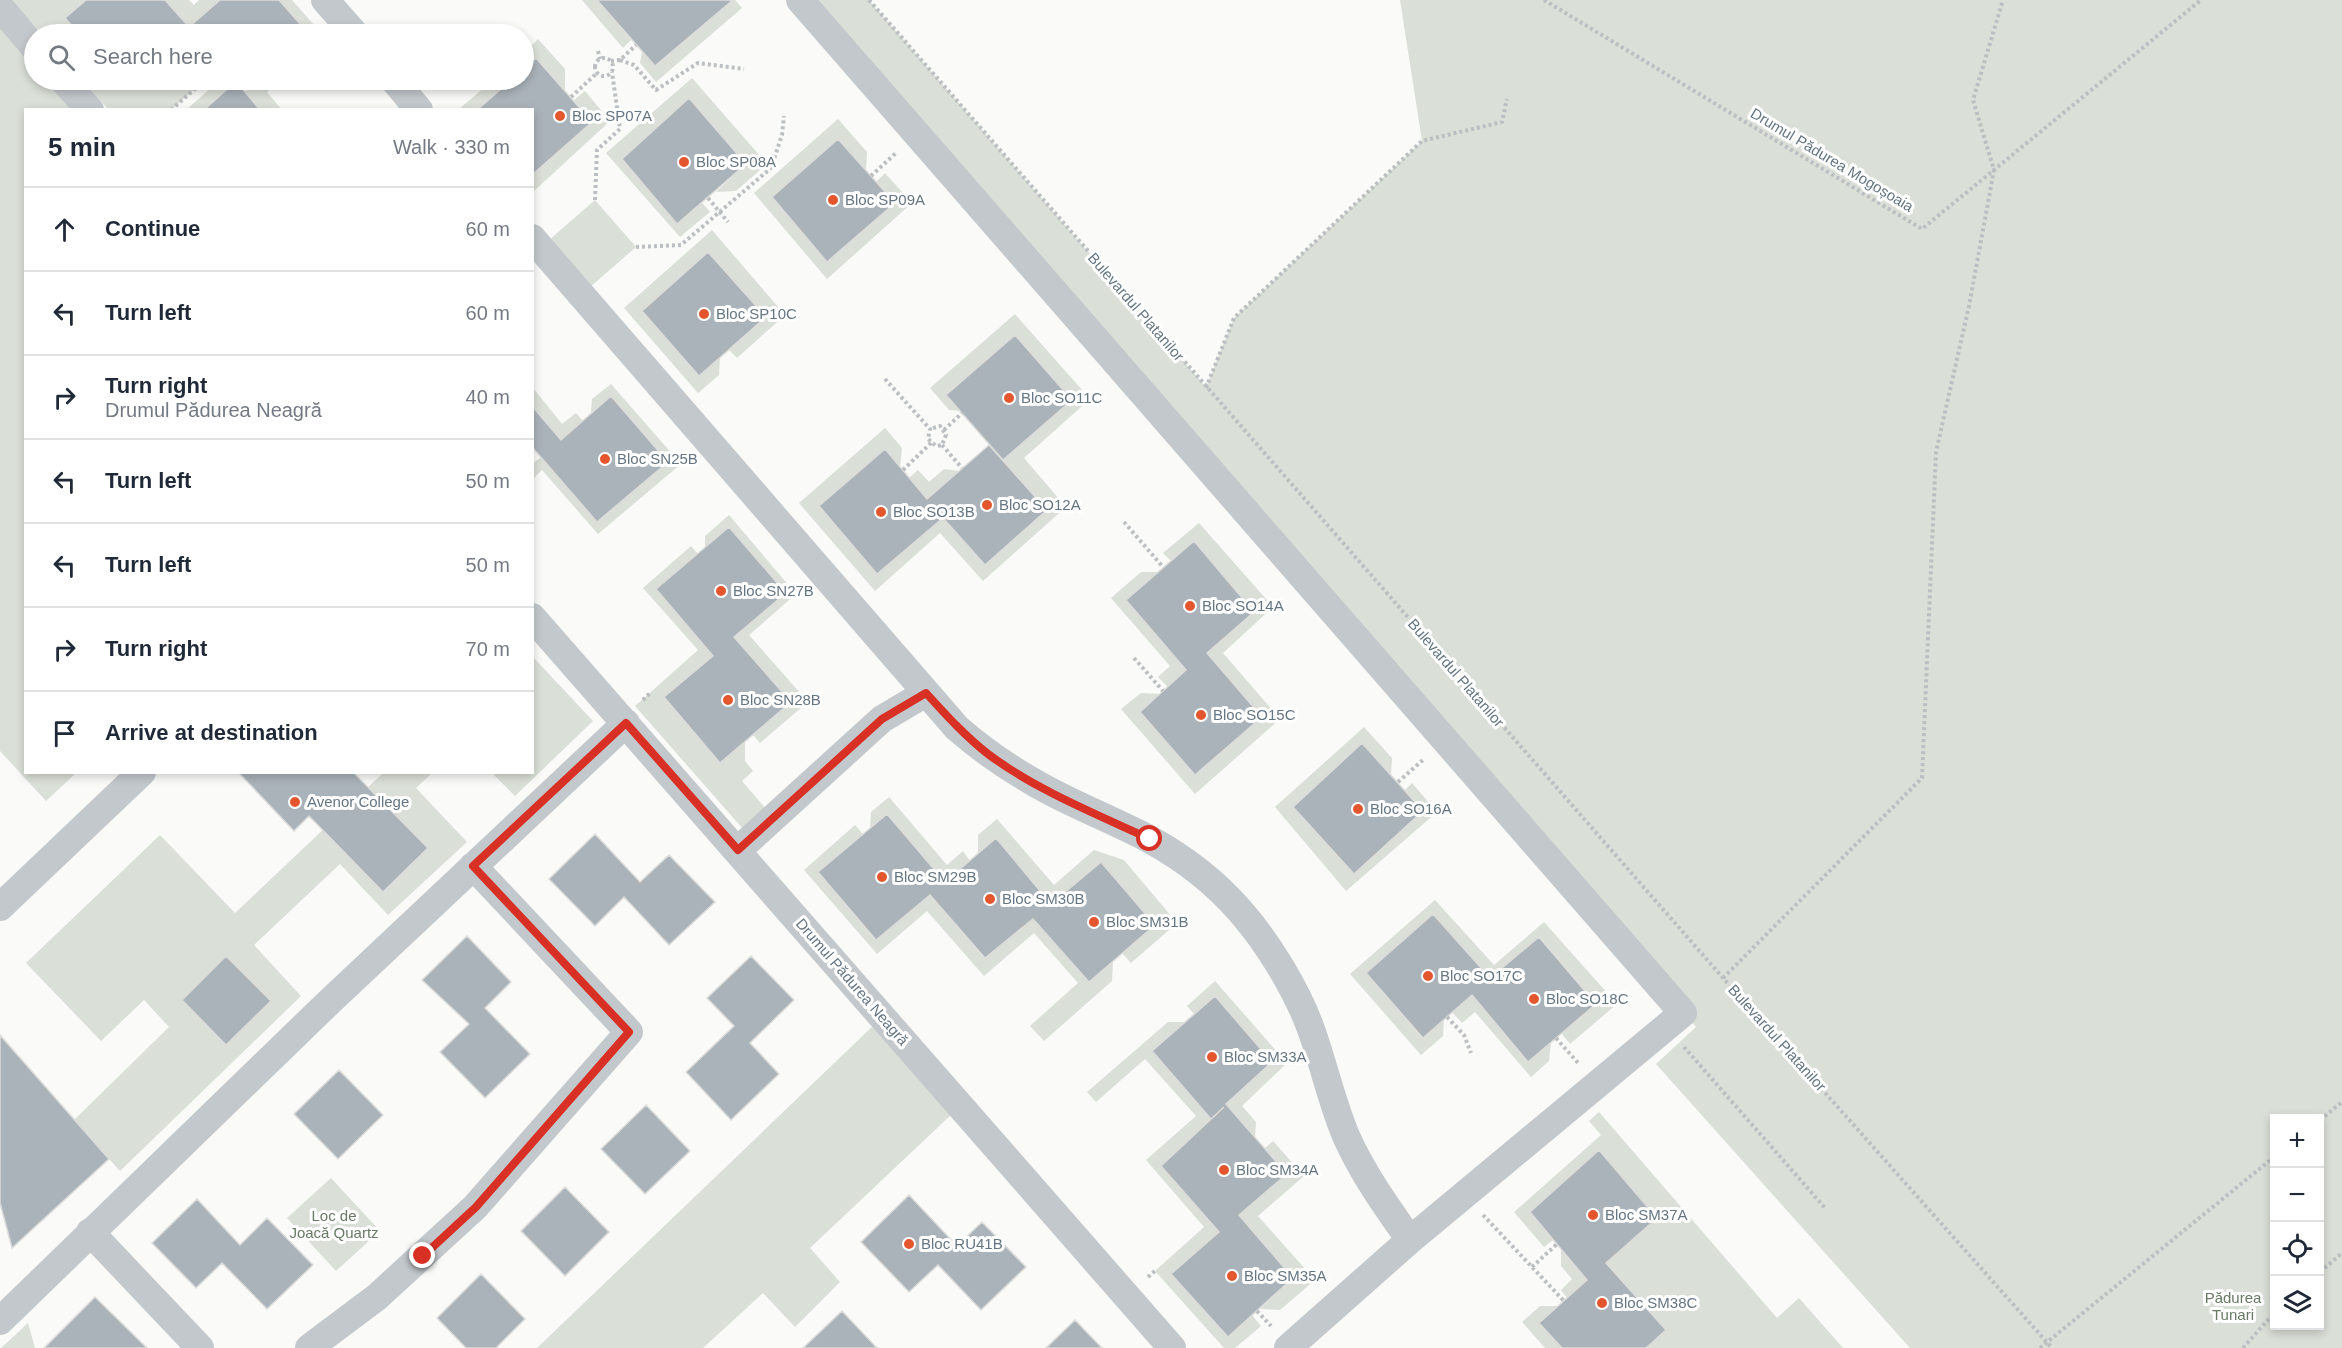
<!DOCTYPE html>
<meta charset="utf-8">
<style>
:root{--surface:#fff;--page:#f6f6f7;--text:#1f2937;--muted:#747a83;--line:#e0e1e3}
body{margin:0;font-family:Arial,sans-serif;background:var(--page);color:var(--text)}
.controls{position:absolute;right:18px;bottom:18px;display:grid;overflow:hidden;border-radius:0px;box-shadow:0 3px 9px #0003}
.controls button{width:54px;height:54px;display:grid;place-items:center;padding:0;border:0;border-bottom:2px solid var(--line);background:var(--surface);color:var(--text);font:30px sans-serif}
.stop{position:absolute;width:18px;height:18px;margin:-14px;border:4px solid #d93025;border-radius:50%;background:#fff}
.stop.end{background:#d93025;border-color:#fff;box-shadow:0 2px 6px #0008}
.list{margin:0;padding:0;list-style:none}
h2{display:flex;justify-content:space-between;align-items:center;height:78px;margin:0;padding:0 24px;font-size:26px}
h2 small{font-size:20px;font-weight:400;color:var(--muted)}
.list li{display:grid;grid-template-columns:39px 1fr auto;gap:18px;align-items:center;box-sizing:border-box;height:84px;padding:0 24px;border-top:2px solid var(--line)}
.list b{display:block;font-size:22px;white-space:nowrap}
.list p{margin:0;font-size:20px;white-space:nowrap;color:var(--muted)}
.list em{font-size:20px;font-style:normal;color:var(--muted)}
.icon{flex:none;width:33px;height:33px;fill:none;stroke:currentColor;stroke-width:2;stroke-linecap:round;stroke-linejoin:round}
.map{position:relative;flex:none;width:2342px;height:1348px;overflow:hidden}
.search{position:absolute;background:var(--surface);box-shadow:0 3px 9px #0003;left:24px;top:24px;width:510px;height:66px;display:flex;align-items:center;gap:15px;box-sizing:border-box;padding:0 21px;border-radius:33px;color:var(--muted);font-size:22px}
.panel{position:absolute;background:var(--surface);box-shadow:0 3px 9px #0003;left:24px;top:108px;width:510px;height:666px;border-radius:0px}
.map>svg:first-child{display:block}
</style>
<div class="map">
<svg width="2342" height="1348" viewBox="0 0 2342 1348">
<rect width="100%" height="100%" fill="#fafaf8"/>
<path fill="#dadfd7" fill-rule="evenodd" d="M11,0H86L65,18L79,34H42Z
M165,0H189L194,5L199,0H220L189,27L196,34H180L189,27Z
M279,0H292L322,34H309Z
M582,0H603L600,3L631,40L623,48Z
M718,0H735L742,8L656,82L640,63L642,52L656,66L724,8Z
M800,0H869L1206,387L1234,318L1422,141L1400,0H2342V1348H1910L1656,1064L1696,1027ZM2274,1118H2320V1326H2274Z
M0,7L34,47V80H63L90,109L26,110V772L76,773L46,801L0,751Z
M538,39L565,69V91L537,58L524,69V53Z
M692,78L767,164L736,191L716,192L746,164L689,99L678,223L702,203L710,212L680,237L606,153Z
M82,80H118L123,85L129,80H205L171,110L108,109Z
M220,80H235L236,81L204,109L186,110Z
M259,80H281L267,92L281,109H260L245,92Z
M493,80H511L477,109H459Z
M585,91L610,121L533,192V175L592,122L574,100Z
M838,119L867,152L866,171L838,139L772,197L827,261L894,203L876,182L885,173L912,203L827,279L754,193Z
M595,200L636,247L581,295L541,247Z
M712,230L785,315L737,358L729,350L766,317L708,252L642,311L699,376L720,357L719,375L698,393L624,308Z
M1015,314L1090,399L1024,458L1066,507L983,581L940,533L875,591L799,503L885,428L902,448L900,467L885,450L819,506L877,574L943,518L985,565L1047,510L1003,460L1072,400L1015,335L947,394L960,411L949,410L930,388Z
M611,384L681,464L598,534L542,470L533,479L532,464L541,457L597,521L668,462L611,396L591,413L592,399Z
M533,388L562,424L576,413L583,421L561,440L533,406Z
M944,469L959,471L927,499L909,478L918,470L929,482Z
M729,515L796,594L749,635L808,702L760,743L753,735L791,702L734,637L785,593L729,527L705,548V536Z
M1199,523L1273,607L1223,653L1280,719L1195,794L1121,709L1141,693L1160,694L1140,712L1195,775L1262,717L1207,653L1254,612L1194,542L1171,561L1163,553Z
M691,546L698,554L714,655L664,698L720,763L745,741V761L753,771L742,781L774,818L751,838L635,706L698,650L643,588Z
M1141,572H1159L1126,600L1186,670L1168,687L1158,677L1170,666L1111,598Z
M533,657L593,721L515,796L492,773L532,772Z
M1364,727L1392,758L1391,775L1362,743L1293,807L1354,874L1423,811L1405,790L1412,783L1437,812L1346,891L1275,807Z
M383,773H432L416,788L467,842L388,915L340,864L254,945L301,996L120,1171L74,1120L169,1027L144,1000L101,1041L26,963L160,835L235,913Z
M889,797L947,865L963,851L970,861L945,881L887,814L870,828L871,812Z
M997,819L1054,885L1094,850L1124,860L1177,923L1131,963L1122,953L1155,925L1101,863L1051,903L996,838L978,853V835Z
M855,825L863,834L818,872L875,940L930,895L984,958L1033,919L1089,982L1113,961L1112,981L1044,1041L1030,1026L1078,983L1034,933L984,976L927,911L877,954L804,870Z
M1435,900L1494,965L1544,922L1617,1004L1570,1044L1561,1033L1596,1003L1540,937L1490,978L1433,914L1366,973L1422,1038L1444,1019L1443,1036L1421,1055L1350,974Z
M1215,981L1287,1063L1242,1106L1256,1122L1255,1137L1226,1104L1272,1062L1215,996L1194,1014L1187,1006Z
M1472,995L1527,1062L1551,1042L1549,1061L1531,1077L1475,1012L1462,1023L1452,1012Z
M1168,1022H1186L1152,1051L1211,1119L1161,1166L1219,1232L1171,1274L1228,1337L1252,1315L1261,1326L1235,1348H1224L1155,1271L1204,1227L1146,1160L1196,1116L1145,1059L1096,1102L1087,1092Z
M875,1024L953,1113L810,1248L840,1282L795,1327L763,1293L703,1348H537Z
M1599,1112L1777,1318L1799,1298L1843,1348H1646L1666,1330L1606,1263L1656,1218L1530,1212L1553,1240L1544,1247L1514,1212L1601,1135L1589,1121Z
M1273,1141L1304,1176L1258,1216L1315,1280L1280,1310L1260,1309L1293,1278L1239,1215L1287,1174L1265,1148Z
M331,1178L380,1231L336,1271L287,1218Z
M1561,1250L1587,1280L1567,1298L1561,1290L1572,1279L1561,1266Z
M1540,1306H1558L1539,1323L1562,1348H1545L1522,1322Z
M28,1323L35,1348H1Z"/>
<path fill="#aab3b9" stroke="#dcdcda" stroke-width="1.5" d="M86,0H165L189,27L220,0H279L309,34H79L65,18Z
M597,0H733L655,66Z
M536,58L592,122L532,175V110H477L511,80H524V69Z
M236,81L260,110H204Z
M689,98L746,164L677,224L622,159Z
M838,139L895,203L827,262L772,197Z
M708,252L766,317L699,376L642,311Z
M1015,335L1072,400L1003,460L946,395Z
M611,396L668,462L597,522L532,447V406L561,440Z
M989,445L1047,510L985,565L943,518L877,574L819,506L885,449L927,499Z
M729,527L786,593L734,637L791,702L720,763L664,697L713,656L656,589Z
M1194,541L1254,612L1207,653L1262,717L1195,775L1140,712L1186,670L1126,600Z
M1362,743L1423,811L1354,874L1293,807Z
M238,772H353L428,848L383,892L309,816L294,831Z
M887,814L945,882L996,838L1051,904L1101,862L1155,925L1089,982L1033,919L985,958L930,895L876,940L818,872Z
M595,834L640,882L669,855L715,902L669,945L624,897L595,926L549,879Z
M1433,914L1490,978L1539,937L1596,1004L1528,1062L1472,995L1423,1038L1366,973Z
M467,936L511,982L485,1008L530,1054L485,1098L440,1052L469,1024L422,980Z
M226,956L271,1001L226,1045L182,1000Z
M751,956L794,1000L750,1043L779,1074L731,1120L686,1072L734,1026L707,998Z
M1215,996L1272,1062L1226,1104L1287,1174L1239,1215L1293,1278L1228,1337L1171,1274L1219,1232L1161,1166L1224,1107L1211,1119L1152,1051Z
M0,1035L109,1159L12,1248L0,1203Z
M339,1070L383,1115L338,1159L294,1114Z
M646,1105L690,1151L645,1194L601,1149Z
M1599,1150L1657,1218L1606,1263L1666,1330L1646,1348H1562L1539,1323L1587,1280L1530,1212Z
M565,1187L609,1232L565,1276L521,1231Z
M909,1195L957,1246L982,1222L1026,1267L981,1310L938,1265L909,1292L861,1242Z
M197,1199L240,1245L267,1218L313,1265L267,1309L222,1263L196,1288L152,1243Z
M481,1274L525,1319L496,1348H466L437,1318Z
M95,1297L147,1348H44Z
M842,1311L877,1348H803Z
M1075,1320L1102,1348H1046Z"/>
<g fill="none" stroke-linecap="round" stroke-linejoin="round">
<path stroke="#bbbfc2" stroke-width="4" stroke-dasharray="3 3" stroke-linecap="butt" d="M869,0L1723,978L2052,1348
M1544,0L1922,229L2201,0
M598,51L600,59
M595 67a9 9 0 1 1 18 0a9 9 0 1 1-18 0Z
M620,60L634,65L656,90L698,63L744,69
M611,61L620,60L636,45
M571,97L597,73
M171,110L205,80
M871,176L897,152
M708,198L728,222
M595,200L597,150L620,129L612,72
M636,247L681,245L771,168L782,135L784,116
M885,379L930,429L928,439L936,446L942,445L946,435L940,426L930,429
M1206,388L1234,318L1422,141L1502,122L1507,99
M944,430L962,413
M942,445L962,468
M903,470L931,443
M1124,522L1163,567
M1134,658L1163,691
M643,700L651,692
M1398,782L1424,759
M1723,978L1922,778L1936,452L1969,306L1994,170L1973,100L2003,0
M1447,1017L1464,1035L1471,1053
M1556,1038L1579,1064
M1684,1047L1825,1208
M2320,1120L2342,1102
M1483,1215L1564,1301
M1532,1267L1557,1244
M2320,1272L2342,1253
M1148,1277L1155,1271
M1257,1311L1271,1326
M2040,1348L2274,1157
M2243,1348L2274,1313"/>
<path stroke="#c3c8cc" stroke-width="28" d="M325,0L355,34
M800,0L1683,1013L1410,1240L1288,1348
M0,7L34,47
M63,80L90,110
M394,80L419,110
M532,238L957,728C981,749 1007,767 1035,783C1071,804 1111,819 1149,839C1182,857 1216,883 1241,912C1269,944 1298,992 1312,1032C1324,1066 1332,1103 1346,1136C1363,1174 1386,1206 1410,1240
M532,617L1172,1348
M738,850L882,719L926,693
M0,907L142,772
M90,1232L200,1348
M0,1321L326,1005L626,723
M309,1348L377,1297L475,1207L629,1032L473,866"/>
</g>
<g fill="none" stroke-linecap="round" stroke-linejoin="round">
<path stroke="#d93025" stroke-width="8" d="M423,1256L476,1207L629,1032L473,866L626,723L738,850L882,719L926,693C946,715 965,736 988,754C1036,790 1096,814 1150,839"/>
</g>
<g fill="#e4572e" stroke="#fff" stroke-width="2">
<circle cx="560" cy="116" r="6"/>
<circle cx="684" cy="162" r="6"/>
<circle cx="833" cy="200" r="6"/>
<circle cx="704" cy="314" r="6"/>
<circle cx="1009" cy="398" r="6"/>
<circle cx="605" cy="459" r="6"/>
<circle cx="987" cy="505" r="6"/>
<circle cx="881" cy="512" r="6"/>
<circle cx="721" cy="591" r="6"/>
<circle cx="1190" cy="606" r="6"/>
<circle cx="728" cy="700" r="6"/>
<circle cx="1201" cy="715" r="6"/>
<circle cx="295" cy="802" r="6"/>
<circle cx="1358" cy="809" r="6"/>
<circle cx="882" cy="877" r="6"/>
<circle cx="990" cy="899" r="6"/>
<circle cx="1094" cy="922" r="6"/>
<circle cx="1428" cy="976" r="6"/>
<circle cx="1534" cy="999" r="6"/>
<circle cx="1212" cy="1057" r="6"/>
<circle cx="1224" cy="1170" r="6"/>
<circle cx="1593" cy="1215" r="6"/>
<circle cx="909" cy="1244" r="6"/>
<circle cx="1232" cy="1276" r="6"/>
<circle cx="1602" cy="1303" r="6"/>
</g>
<g text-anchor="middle" stroke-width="6" stroke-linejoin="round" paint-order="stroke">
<g font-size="15" fill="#657683" stroke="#fff" text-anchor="start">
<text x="572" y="121">Bloc SP07A</text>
<text x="696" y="167">Bloc SP08A</text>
<text x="845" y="205">Bloc SP09A</text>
<text x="716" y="319">Bloc SP10C</text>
<text x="1021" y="403">Bloc SO11C</text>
<text x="617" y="464">Bloc SN25B</text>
<text x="999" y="510">Bloc SO12A</text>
<text x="893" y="517">Bloc SO13B</text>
<text x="733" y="596">Bloc SN27B</text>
<text x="1202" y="611">Bloc SO14A</text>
<text x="740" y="705">Bloc SN28B</text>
<text x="1213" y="720">Bloc SO15C</text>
<text x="307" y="807">Avenor College</text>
<text x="1370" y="814">Bloc SO16A</text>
<text x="894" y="882">Bloc SM29B</text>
<text x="1002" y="904">Bloc SM30B</text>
<text x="1106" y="927">Bloc SM31B</text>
<text x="1440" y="981">Bloc SO17C</text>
<text x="1546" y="1004">Bloc SO18C</text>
<text x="1224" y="1062">Bloc SM33A</text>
<text x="1236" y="1175">Bloc SM34A</text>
<text x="1605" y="1220">Bloc SM37A</text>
<text x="921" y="1249">Bloc RU41B</text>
<text x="1244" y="1281">Bloc SM35A</text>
<text x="1614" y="1308">Bloc SM38C</text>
</g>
<g font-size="15" fill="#657683" stroke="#fff">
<text transform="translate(1832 160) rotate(31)" y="5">Drumul Pădurea Mogoșoaia</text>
<text transform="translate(1136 307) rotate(49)" y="5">Bulevardul Platanilor</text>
<text transform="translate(1456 673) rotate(49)" y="5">Bulevardul Platanilor</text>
<text transform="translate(852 982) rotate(49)" y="5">Drumul Pădurea Neagră</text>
<text transform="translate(1777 1038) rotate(48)" y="5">Bulevardul Platanilor</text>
</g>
<g font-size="15" fill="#687a64" stroke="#fff">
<text x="334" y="1221">Loc de<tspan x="334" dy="17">Joacă Quartz</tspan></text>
<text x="2233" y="1303">Pădurea<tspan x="2233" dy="17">Tunari</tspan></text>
</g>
</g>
</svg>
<div class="controls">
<button>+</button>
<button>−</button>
<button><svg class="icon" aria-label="locate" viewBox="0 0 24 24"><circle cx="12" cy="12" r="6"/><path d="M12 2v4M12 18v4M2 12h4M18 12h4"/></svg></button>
<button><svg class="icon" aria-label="layers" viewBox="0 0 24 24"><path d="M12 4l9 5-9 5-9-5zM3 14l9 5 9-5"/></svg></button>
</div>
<div class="stop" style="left:1150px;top:839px"></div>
<div class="stop end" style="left:423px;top:1256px"></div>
<div class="search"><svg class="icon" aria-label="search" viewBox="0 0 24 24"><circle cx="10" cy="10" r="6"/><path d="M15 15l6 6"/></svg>Search here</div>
<section class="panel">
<h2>5 min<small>Walk · 330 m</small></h2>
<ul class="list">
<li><svg class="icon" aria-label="ahead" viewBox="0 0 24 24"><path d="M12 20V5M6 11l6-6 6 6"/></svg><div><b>Continue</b></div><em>60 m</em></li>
<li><svg class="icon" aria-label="left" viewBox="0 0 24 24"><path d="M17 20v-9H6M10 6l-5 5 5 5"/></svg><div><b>Turn left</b></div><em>60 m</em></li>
<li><svg class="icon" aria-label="right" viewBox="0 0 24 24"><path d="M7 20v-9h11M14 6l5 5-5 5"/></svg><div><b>Turn right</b><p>Drumul Pădurea Neagră</p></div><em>40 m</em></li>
<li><svg class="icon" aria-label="left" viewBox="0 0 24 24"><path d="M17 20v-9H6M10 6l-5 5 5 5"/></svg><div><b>Turn left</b></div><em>50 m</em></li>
<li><svg class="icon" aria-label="left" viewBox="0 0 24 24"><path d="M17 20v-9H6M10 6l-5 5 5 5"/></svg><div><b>Turn left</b></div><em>50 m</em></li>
<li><svg class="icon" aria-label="right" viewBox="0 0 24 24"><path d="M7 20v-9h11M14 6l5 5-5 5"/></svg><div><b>Turn right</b></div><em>70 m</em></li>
<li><svg class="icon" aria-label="arrive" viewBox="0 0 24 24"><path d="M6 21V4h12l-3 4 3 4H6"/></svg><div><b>Arrive at destination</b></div></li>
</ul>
</section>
</div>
